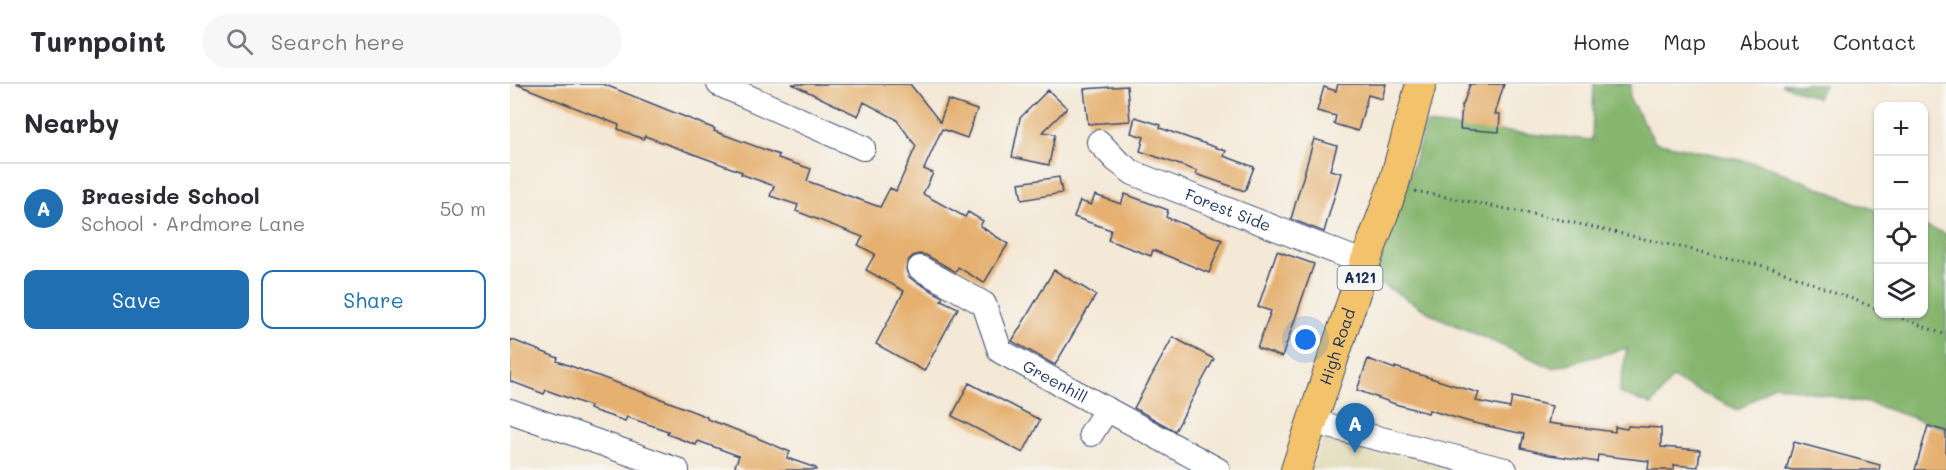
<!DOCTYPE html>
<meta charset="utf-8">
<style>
:root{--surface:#fff;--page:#f7f7f7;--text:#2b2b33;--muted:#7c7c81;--line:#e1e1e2;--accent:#1f6fb2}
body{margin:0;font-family:Mali,sans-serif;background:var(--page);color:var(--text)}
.controls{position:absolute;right:18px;top:18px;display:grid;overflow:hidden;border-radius:12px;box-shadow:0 2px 4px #0004}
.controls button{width:54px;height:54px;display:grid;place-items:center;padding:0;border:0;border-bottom:2px solid var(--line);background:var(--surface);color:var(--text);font:30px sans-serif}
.you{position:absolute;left:796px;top:256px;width:21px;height:21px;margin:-15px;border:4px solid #fff;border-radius:50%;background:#1a73e8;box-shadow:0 0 0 9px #1a73e833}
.badge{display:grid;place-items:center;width:39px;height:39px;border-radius:50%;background:var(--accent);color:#fff;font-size:20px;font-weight:700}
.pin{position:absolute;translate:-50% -50px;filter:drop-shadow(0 2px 3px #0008)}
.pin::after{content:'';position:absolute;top:32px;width:21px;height:18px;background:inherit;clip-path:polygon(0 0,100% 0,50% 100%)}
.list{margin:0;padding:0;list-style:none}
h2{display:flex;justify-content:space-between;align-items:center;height:78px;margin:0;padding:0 24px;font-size:26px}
h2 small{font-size:20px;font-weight:400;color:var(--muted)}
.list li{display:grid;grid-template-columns:39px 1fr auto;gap:18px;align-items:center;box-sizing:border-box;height:90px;padding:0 24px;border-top:2px solid var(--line)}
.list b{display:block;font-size:22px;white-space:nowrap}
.list p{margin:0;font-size:20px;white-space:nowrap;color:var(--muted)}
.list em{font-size:20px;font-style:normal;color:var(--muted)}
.actions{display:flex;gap:12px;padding:18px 24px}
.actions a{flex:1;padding:14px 0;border:2px solid var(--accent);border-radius:12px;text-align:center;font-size:21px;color:var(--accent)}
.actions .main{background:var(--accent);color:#fff}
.icon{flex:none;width:33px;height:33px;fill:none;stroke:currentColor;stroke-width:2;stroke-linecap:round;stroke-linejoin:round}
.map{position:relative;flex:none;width:1436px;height:386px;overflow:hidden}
header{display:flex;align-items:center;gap:36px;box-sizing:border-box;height:84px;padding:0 30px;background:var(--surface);border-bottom:2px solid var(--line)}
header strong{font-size:28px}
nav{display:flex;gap:33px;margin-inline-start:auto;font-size:21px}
.search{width:420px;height:54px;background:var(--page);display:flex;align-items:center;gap:15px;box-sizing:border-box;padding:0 21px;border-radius:33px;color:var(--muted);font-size:22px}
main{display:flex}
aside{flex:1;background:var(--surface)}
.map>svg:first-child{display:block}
</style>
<header>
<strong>Turnpoint</strong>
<div class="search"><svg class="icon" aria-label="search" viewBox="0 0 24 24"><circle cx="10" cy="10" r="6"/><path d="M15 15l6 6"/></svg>Search here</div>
<nav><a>Home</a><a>Map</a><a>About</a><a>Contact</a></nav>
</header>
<main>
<aside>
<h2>Nearby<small></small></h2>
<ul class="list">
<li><span class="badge">A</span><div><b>Braeside School</b><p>School · Ardmore Lane</p></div><em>50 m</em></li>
</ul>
<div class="actions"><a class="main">Save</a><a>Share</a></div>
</aside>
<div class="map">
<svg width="1436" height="386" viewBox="0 0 1436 386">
<rect width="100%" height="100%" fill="#f6f6f2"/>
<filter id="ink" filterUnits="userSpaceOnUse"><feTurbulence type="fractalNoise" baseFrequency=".0167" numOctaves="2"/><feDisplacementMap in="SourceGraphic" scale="12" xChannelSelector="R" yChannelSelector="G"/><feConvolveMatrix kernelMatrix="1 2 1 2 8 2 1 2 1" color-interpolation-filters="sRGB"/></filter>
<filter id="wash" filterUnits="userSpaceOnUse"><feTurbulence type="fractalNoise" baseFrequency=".008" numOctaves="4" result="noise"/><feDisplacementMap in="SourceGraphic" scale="24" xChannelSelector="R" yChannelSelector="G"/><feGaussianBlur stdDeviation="1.35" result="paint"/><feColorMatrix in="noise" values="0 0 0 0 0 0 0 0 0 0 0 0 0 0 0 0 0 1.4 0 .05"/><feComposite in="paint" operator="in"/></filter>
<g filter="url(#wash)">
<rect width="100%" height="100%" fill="#f4e8d6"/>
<path fill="#e3dbba" d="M814,351L950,386H801Z"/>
<path fill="#86b66e" stroke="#507266" stroke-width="1.5" d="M1084,0H1121L1119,14L1145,58L1254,81L1344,118L1368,127V230H1414V142L1436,150V345L1362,320L1264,301L1228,326L1162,294L1142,321L1109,309L1117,264L1043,284L923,231L862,194L891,119L916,40L1082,56Z
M1271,0H1315L1307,14Z"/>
<g id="blocks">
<path fill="#e5b06f" d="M6,0H93L205,45L204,47L269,71L268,74L301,85L297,97L370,123L380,104L386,107L406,62L386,35L354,18L348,32L282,0H400L430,38L438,16L467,26L457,54L432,45L414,85L423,89L413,110L455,133L458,128L473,137L470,142L498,160L474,199L448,183L446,188L416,171L409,170L403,172L398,177L396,185L398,192L403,196L433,213L431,216L448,224L414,287L366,260L394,207L356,186L365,170L348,161L353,153L286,127L288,121L260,112L264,102L231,90L232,88L135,52L133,55L108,45L109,41Z
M828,0H876L872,15L858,11L848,47L824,40L826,32L807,27L814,3L826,7Z
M960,0H994L985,30H990L989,48L950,45L952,21H953Z
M617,2L620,37L578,40L574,5Z
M538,6L557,24L533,48L545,50L539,81L502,73L510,34Z
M625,33L651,41L650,44L716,67L714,72L744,83L735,107L686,90L687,87L630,67L634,53L621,49Z
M804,55L827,62L820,86L831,89L814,148L781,135Z
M549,93L552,109L512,116L509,99Z
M615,110L658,126L656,133L712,156L699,189L643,166L641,172L598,156L601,146L564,133L570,117L581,121L585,111L611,120Z
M767,167L804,180L772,273L747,264L761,227L748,223Z
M544,186L586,211L545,281L502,257Z
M663,253L704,275L665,347L624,324Z
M0,255L48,274L47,277L162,319L197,333V335L245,353L280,368L277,374L306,384V386H233L225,382L229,372L188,357L186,361L157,350L158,347L117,333L115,337L79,325L80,322L36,306L34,310L0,297Z
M858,275L885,285V283L969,309L966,317L1000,324L1002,313L1042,322L1038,339L1105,348V343L1117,345L1118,342L1151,344V363L1190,366L1188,383L1164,381V386H1138L1139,377L1088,371L1087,378L1040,371L1011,364L1014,350L960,338L919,326L918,329L885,320L847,306Z
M459,299L530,336L513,369L442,332Z
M1418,342L1436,347V386H1405Z
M1284,358L1370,381L1369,386H1276Z"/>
</g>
</g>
<g filter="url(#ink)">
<use href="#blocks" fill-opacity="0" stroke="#3c4b70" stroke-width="1.5"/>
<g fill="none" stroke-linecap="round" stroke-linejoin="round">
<defs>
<g id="minor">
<path d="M209,0L353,64"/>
<path id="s1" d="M589,58L606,76L623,89L855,179"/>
<path id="s2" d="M410,184L474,220L490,267L708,386"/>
<path d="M0,327L167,386"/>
<path d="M803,338L995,386"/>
<path d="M581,350L597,325"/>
</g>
<g id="major">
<path id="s3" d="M786,386L855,179L883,103L911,0"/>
</g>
</defs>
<use href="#minor" stroke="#3c4b70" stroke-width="26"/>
<use href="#major" stroke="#3c4b70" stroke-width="32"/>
<path stroke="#3c4b70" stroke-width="3" stroke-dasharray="1.5 4.5" stroke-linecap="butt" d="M905,107L1047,135L1266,185L1368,225
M1381,230L1436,251"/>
<use href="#minor" stroke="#fff" stroke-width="24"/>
<use href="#major" stroke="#f2c36a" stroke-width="30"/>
</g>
</g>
<g text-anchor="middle" stroke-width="6" stroke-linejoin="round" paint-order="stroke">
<rect fill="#f6f6f2" stroke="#5d6b8a" stroke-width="1.5" x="827.5" y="182" width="45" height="24" rx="4.5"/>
<g font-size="15" font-weight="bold" fill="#1b2f5e">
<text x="850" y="199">A121</text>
</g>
<g font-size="16" fill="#1b2f5e" stroke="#f6f6f2">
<text dy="6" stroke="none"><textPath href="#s1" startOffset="148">Forest Side</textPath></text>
<text dy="6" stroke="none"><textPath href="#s3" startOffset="130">High Road</textPath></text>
<text dy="6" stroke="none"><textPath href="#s2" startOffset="186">Greenhill</textPath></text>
</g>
</g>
</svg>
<div class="controls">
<button>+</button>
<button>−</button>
<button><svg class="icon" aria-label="locate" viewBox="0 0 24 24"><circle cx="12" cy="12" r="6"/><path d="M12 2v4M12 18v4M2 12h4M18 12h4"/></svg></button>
<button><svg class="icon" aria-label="layers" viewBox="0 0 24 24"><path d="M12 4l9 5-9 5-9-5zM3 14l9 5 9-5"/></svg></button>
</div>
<div class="you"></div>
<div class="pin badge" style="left:845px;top:369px">A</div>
</div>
</main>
